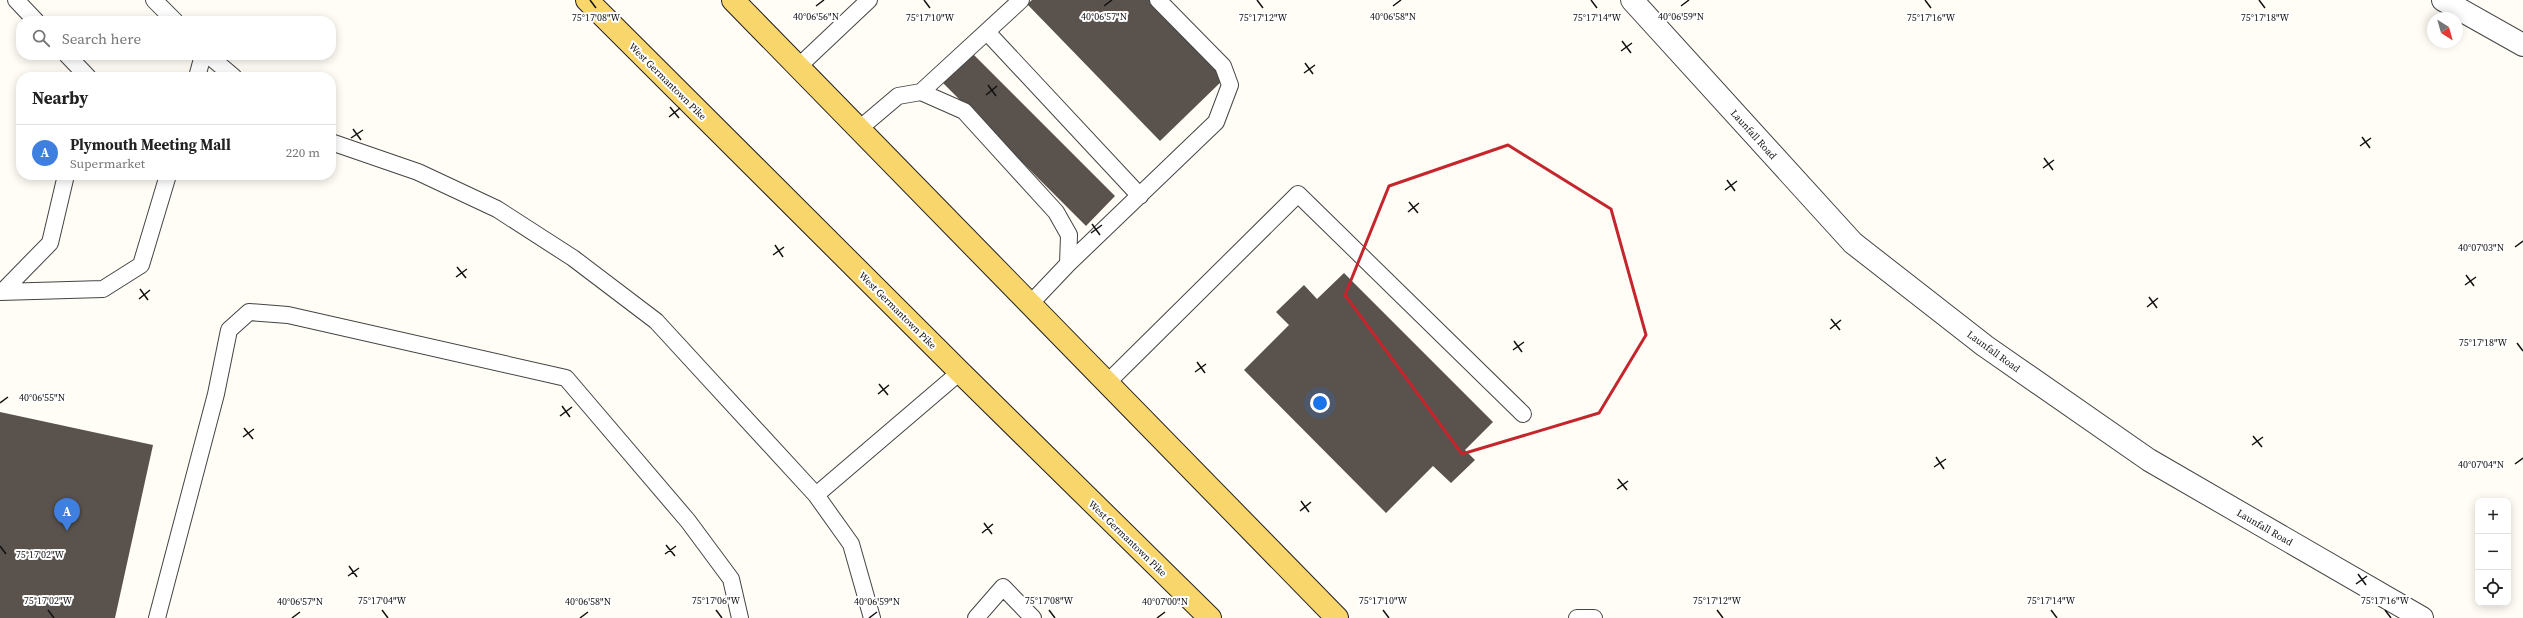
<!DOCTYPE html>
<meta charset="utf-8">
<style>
:root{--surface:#fff;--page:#f6f6f6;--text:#222;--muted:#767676;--line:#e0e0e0;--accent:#c4262e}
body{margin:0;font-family:"Source Serif 4",serif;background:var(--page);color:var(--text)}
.controls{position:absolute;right:12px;bottom:12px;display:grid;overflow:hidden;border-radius:8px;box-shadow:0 2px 10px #0003}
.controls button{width:36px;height:36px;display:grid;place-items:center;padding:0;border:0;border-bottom:1px solid var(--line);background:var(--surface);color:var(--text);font:20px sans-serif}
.compass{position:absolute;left:2427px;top:12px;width:36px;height:36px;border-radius:50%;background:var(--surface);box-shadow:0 2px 10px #0003;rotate:143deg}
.you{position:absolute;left:1320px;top:403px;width:14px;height:14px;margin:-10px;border:3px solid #fff;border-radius:50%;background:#1a73e8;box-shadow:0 0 0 6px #1a73e833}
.badge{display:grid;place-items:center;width:26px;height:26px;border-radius:50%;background:var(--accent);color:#fff;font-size:13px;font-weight:700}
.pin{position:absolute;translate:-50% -33px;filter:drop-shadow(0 1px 2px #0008)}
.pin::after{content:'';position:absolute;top:21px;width:14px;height:12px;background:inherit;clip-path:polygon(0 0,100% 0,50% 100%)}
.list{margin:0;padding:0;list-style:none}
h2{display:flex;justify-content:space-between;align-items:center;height:52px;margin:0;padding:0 16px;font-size:17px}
h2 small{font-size:13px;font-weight:400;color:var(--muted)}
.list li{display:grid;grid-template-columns:26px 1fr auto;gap:12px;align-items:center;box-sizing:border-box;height:56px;padding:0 16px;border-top:1px solid var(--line)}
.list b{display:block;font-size:15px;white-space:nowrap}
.list p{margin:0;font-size:13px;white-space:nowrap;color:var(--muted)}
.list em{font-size:13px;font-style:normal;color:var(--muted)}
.icon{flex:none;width:22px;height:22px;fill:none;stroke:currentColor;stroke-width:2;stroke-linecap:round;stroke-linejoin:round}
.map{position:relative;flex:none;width:2523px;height:618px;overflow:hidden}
.search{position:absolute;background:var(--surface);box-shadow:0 2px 10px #0003;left:16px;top:16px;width:320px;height:44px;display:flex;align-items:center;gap:10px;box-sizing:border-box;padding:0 14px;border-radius:16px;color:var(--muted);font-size:15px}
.panel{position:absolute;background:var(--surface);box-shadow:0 2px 10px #0003;left:16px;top:72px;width:320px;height:108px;border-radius:16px}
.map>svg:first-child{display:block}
</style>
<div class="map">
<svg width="2523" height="618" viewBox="0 0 2523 618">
<rect width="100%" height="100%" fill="#fffdf5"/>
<path fill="#5a524d" d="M1032,0H1150L1225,78L1160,141L1027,4Z
M971,52L1115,196L1086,226L941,81Z
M1344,273L1493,422L1465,450L1475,460L1451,483L1433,466L1386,513L1244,370L1289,325L1276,312L1304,285L1317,299Z
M0,412L153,445L115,618H0Z"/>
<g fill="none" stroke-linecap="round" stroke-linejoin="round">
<defs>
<path id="service" d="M16,0L36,21
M154,0L175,21
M987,32L1140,196
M67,55L88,77
M208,55L234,77
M798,67L869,0
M197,77L203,55
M921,92L1021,0
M859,129L898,96L921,92L964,111L1056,212L1069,235L1068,264L1030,304
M331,142L418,172L497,209L573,258L656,321L816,495L851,544L872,618
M1068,264L1216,122L1230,85L1223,66L1158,0
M3,291L50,243L66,175
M0,292L103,289L141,265L168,175
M1107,383L1298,194L1523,414
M816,495L960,372
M157,618L216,394L229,330L249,312L288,315L566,378L688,521L731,579L740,618
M976,618L1003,587L1033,618
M1577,618H1594"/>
<path id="minor" d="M1632,0L1853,243L1985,346L2149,460L2422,618
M2443,0L2523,45"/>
<path id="primary" d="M587,0L960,372L1210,618
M733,0L1337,618"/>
</defs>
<use href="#service" stroke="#444" stroke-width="18"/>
<use href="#minor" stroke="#444" stroke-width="24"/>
<use href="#primary" stroke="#222" stroke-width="24"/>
<use href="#service" stroke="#fff" stroke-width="16"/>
<use href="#minor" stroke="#fff" stroke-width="22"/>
<use href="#primary" stroke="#f9d66b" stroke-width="22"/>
</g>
<path fill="none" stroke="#c4262e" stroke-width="3" stroke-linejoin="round" d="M1508,145L1611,209L1646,335L1599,413L1462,454L1345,295L1389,186Z"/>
<path fill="none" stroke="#111" stroke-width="1.5" d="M590,0L596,8M924,0L930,8M1257,0L1263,8M1591,0L1597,8M1925,0L1931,8M2259,0L2265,8M816,6L824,0M1104,6L1112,0M1393,6L1401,0M1681,6L1689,0M1622,41L1631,53M1621,51L1632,43M1305,63L1313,74M1304,73L1315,65M988,85L996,96M986,95L997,86M670,107L679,118M669,117L680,108M353,129L361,140M2362,137L2370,148M351,138L363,130M2360,146L2371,138M2044,158L2053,170M2043,168L2054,160M1727,180L1735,191M1725,190L1737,181M1409,202L1418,213M1408,212L1419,203M1092,224L1100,235M1091,233L1102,225M775,245L783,257M2515,247L2523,241M773,255L784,247M457,267L466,278M2466,275L2474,286M456,277L467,269M2465,285L2476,277M140,289L148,300M2149,297L2157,308M139,299L150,290M2147,307L2158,298M1831,319L1840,330M1830,329L1841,320M1514,341L1522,352M2517,343L2523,351M1513,350L1524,342M1197,362L1205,373M1195,372L1206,364M879,384L888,395M878,394L889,385M0,403L8,397M562,406L570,417M560,416L572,407M244,428L253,439M2253,436L2262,447M243,437L254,429M2252,445L2263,437M1936,457L1944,469M2515,464L2523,458M1934,467L1946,459M1618,479L1627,490M1617,489L1628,481M1301,501L1309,512M1300,511L1311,502M984,523L992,534M982,533L993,524M666,545L675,556M0,546L6,554M665,554L676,546M349,566L357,577M2358,574L2366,585M348,576L359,568M2356,584L2367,576M48,610L54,618M382,610L388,618M716,610L722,618M1049,610L1055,618M1383,610L1389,618M1717,610L1723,618M2051,610L2057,618M2385,610L2391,618M292,618L300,612M580,618L588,612M869,618L877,612M1157,618L1165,612"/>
<g text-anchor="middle" stroke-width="4" stroke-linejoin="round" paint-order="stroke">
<g font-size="10" fill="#111" stroke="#fff">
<text transform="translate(668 81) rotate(45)" y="4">West Germantown Pike</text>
<text transform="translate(1754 134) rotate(48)" y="4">Launfall Road</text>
<text transform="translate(898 310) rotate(45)" y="4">West Germantown Pike</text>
<text transform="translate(1994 351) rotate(36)" y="4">Launfall Road</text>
<text transform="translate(2265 527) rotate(30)" y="4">Launfall Road</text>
<text transform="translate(1128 538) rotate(44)" y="4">West Germantown Pike</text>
</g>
</g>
<g font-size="10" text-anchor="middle" fill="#111" stroke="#fff" stroke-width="4" stroke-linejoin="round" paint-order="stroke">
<text x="816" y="20">40°06'56"N</text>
<text x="1104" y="20">40°06'57"N</text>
<text x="1681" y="20">40°06'59"N</text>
<text x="1393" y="20">40°06'58"N</text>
<text x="596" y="21">75°17'08"W</text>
<text x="930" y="21">75°17'10"W</text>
<text x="1263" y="21">75°17'12"W</text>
<text x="1597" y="21">75°17'14"W</text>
<text x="1931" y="21">75°17'16"W</text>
<text x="2265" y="21">75°17'18"W</text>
<text x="2481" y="251">40°07'03"N</text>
<text x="2483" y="346">75°17'18"W</text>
<text x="42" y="401">40°06'55"N</text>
<text x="2481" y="468">40°07'04"N</text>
<text x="40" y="558">75°17'02"W</text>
<text x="48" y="604">75°17'02"W</text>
<text x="382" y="604">75°17'04"W</text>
<text x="716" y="604">75°17'06"W</text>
<text x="1049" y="604">75°17'08"W</text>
<text x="1383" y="604">75°17'10"W</text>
<text x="1717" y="604">75°17'12"W</text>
<text x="2051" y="604">75°17'14"W</text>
<text x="2385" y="604">75°17'16"W</text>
<text x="300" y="605">40°06'57"N</text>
<text x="588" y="605">40°06'58"N</text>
<text x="877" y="605">40°06'59"N</text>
<text x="1165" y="605">40°07'00"N</text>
</g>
</svg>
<div class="controls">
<button>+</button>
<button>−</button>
<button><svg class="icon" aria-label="locate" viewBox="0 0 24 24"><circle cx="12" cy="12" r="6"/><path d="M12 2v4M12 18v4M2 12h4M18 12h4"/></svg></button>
</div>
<svg class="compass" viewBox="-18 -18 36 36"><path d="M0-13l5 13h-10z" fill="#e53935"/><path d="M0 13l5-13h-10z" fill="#767676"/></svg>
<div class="you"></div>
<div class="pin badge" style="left:67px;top:531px;background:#3f7fe0">A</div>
<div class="search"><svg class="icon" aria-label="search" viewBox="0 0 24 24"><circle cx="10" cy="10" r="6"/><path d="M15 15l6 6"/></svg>Search here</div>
<section class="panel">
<h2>Nearby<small></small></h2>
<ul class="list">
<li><span class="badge" style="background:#3f7fe0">A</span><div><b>Plymouth Meeting Mall</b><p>Supermarket</p></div><em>220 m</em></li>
</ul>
</section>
</div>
